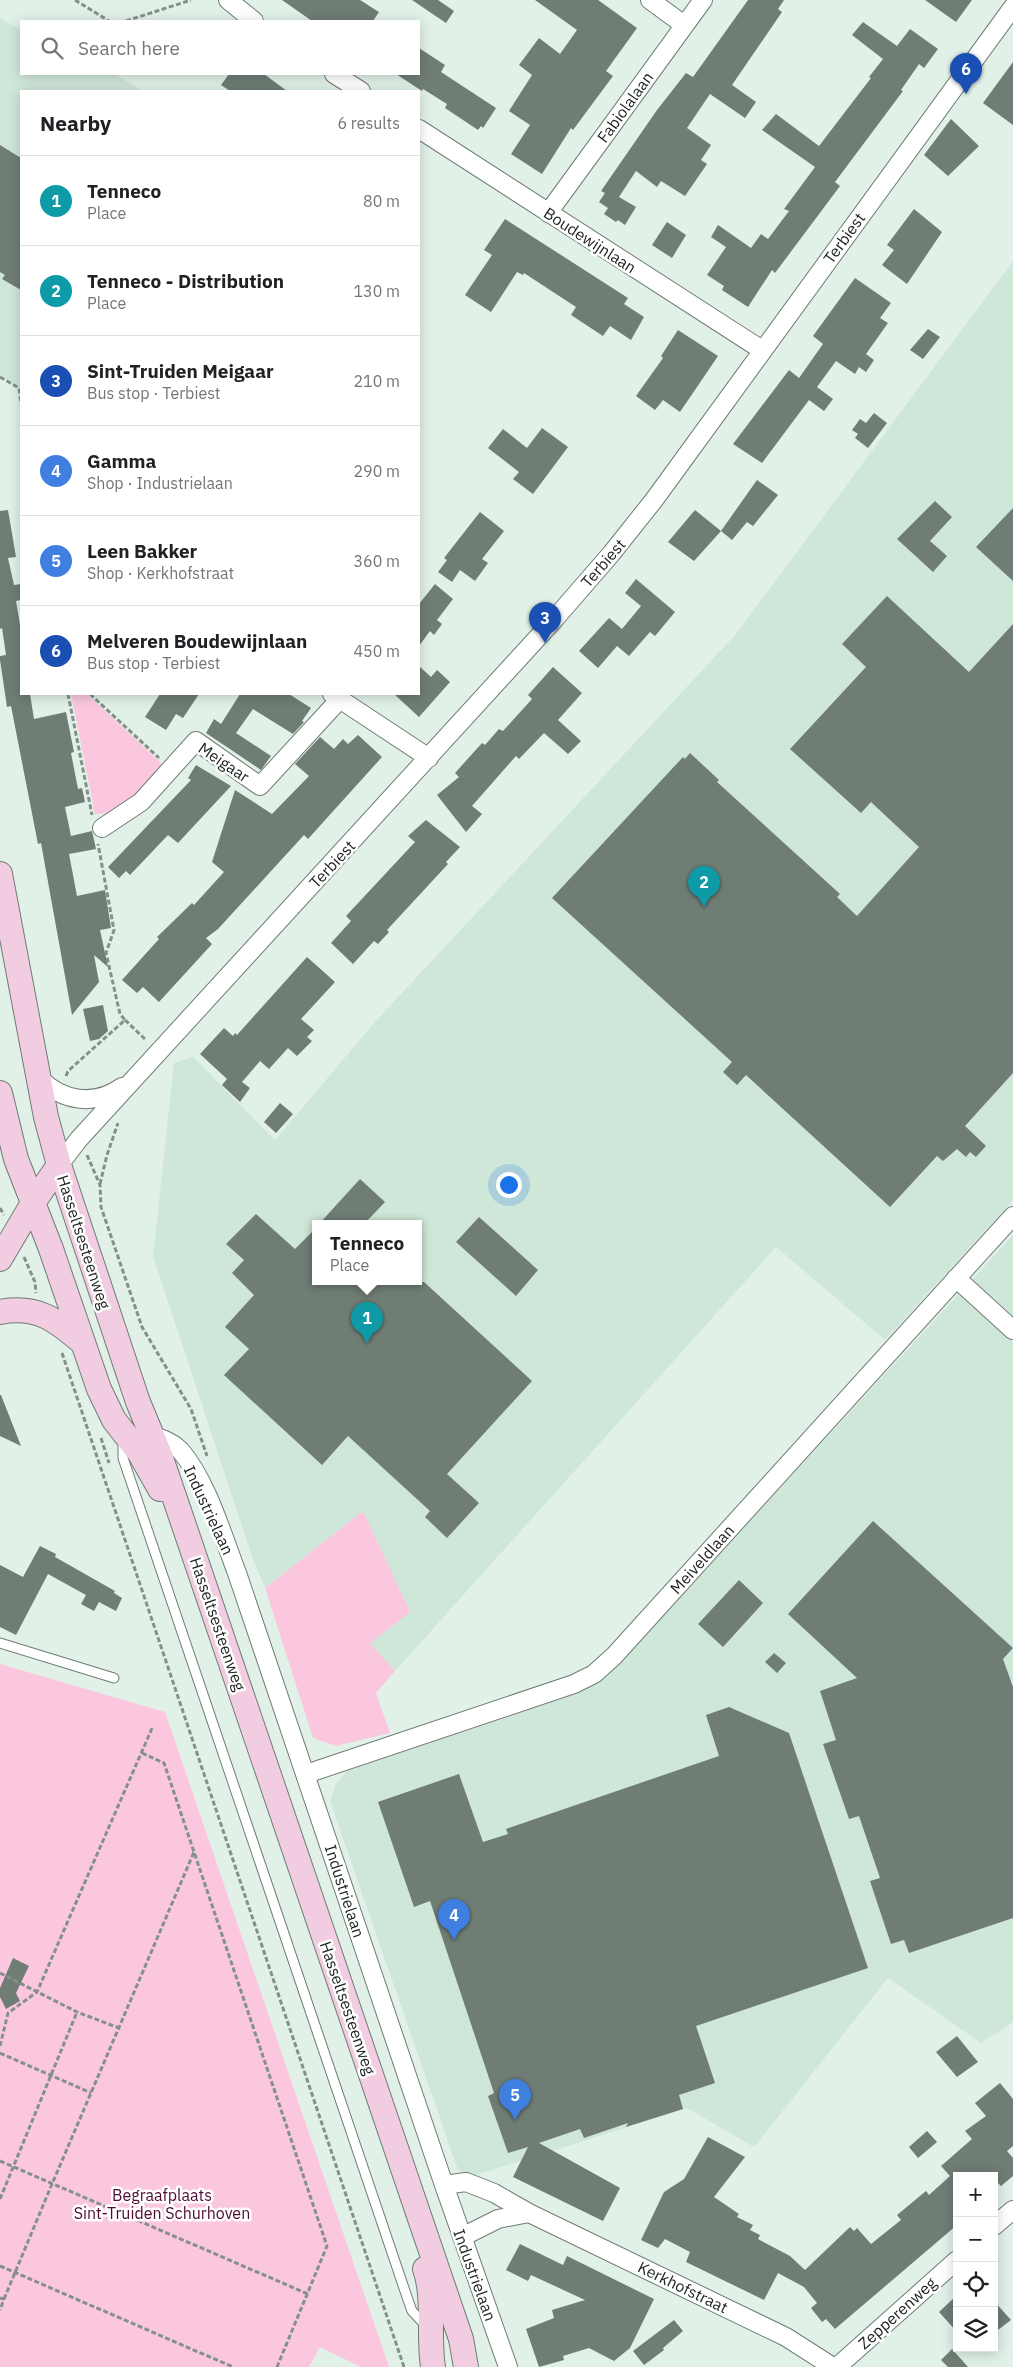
<!DOCTYPE html>
<meta charset="utf-8">
<style>
:root{--surface:#fff;--page:#f2f2f2;--text:#202124;--muted:#757577;--line:#e0e0e0;--accent:#2563eb}
body{margin:0;font-family:"IBM Plex Sans",sans-serif;background:var(--page);color:var(--text)}
.controls{position:absolute;right:15px;bottom:15px;display:grid;overflow:hidden;border-radius:0px;box-shadow:0 2px 12px #0003}
.controls button{width:45px;height:45px;display:grid;place-items:center;padding:0;border:0;border-bottom:1px solid var(--line);background:var(--surface);color:var(--text);font:25px sans-serif}
.you{position:absolute;left:508px;top:1184px;width:18px;height:18px;margin:-12px;border:4px solid #fff;border-radius:50%;background:#1a73e8;box-shadow:0 0 0 8px #1a73e833}
.badge{display:grid;place-items:center;width:32px;height:32px;border-radius:50%;background:var(--accent);color:#fff;font-size:16px;font-weight:700}
.pin{position:absolute;translate:-50% -41px;filter:drop-shadow(0 1px 2px #0008)}
.pin::after{content:'';position:absolute;top:26px;width:18px;height:15px;background:inherit;clip-path:polygon(0 0,100% 0,50% 100%)}
.popup{position:absolute;left:312px;top:1220px;width:110px;height:65px;box-sizing:border-box;display:grid;place-content:center;border-radius:0px;background:var(--surface);filter:drop-shadow(0 1px 4px #0005);font-size:16px;white-space:nowrap;color:var(--muted)}
.popup b{font-size:19px;color:var(--text)}
.popup::after{content:'';position:absolute;left:50%;top:100%;margin-left:-10px;border:10px solid transparent;border-top-color:var(--surface)}
.list{margin:0;padding:0;list-style:none}
h2{display:flex;justify-content:space-between;align-items:center;height:65px;margin:0;padding:0 20px;font-size:21px}
h2 small{font-size:16px;font-weight:400;color:var(--muted)}
.list li{display:grid;grid-template-columns:32px 1fr auto;gap:15px;align-items:center;box-sizing:border-box;height:90px;padding:0 20px;border-top:1px solid var(--line)}
.list b{display:block;font-size:19px;white-space:nowrap}
.list p{margin:0;font-size:16px;white-space:nowrap;color:var(--muted)}
.list em{font-size:16px;font-style:normal;color:var(--muted)}
.icon{flex:none;width:28px;height:28px;fill:none;stroke:currentColor;stroke-width:2;stroke-linecap:round;stroke-linejoin:round}
.map{position:relative;flex:none;width:1013px;height:2367px;overflow:hidden}
.search{position:absolute;background:var(--surface);box-shadow:0 2px 12px #0003;left:20px;top:20px;width:400px;height:55px;display:flex;align-items:center;gap:12px;box-sizing:border-box;padding:0 18px;border-radius:0px;color:var(--muted);font-size:19px}
.panel{position:absolute;background:var(--surface);box-shadow:0 2px 12px #0003;left:20px;top:90px;width:400px;height:605px;border-radius:0px}
.map>svg:first-child{display:block}
</style>
<div class="map">
<svg width="1013" height="2367" viewBox="0 0 1013 2367">
<rect width="100%" height="100%" fill="#e1f1e8"/>
<path fill="#cfe7d9" fill-rule="evenodd" d="M0,18L21,30V74H102L106,76L108,74H115L142,91H21V389L0,375Z
M1013,261V1200L885,1340L776,1247L395,1671L370,1643L363,1511L265,1588L253,1559L153,1257L174,1063L193,1057L275,1140L375,1022L736,634ZM316,1224H418V1282H316Z
M1013,1235V2022L981,2043L888,1978L754,2147L687,2108L473,2176L458,2170L330,1801L336,1784L347,1771L587,1688L609,1674Z"/>
<path fill="#fbc7df" d="M71,694H87L161,763L163,769C145,789 123,815 95,814Z
M363,1511L410,1612L370,1643L395,1671L376,1693L390,1733L336,1746L313,1738L265,1588Z
M0,1664L165,1712L389,2367H361L320,2347L309,2367H0Z"/>
<path fill="#6f7d75" d="M282,0H360L379,12L373,21H312Z
M412,0H438L454,11L446,23Z
M535,0H598L637,28L606,71L613,76L573,130L571,128L542,174L511,154L530,125L509,111L532,75L519,65L539,38L560,54L577,30Z
M748,0H784L778,9L782,12L732,85L756,102L745,118L710,94L687,128L711,145L701,160L707,164L685,196L661,181L657,187L636,171L619,197L636,207L625,225L618,220L616,222L604,214L608,208L599,202L605,193L601,191L657,110L686,73L693,77Z
M925,0H972L956,22Z
M863,22L897,46L910,29L938,49L924,68L919,64L901,90L903,91L835,182L840,186L775,273L772,270L748,307L722,290L724,286L707,275L726,247L711,237L718,225L751,248L761,234L768,239L789,211L784,209L815,167L762,130L776,114L819,146L871,78L869,77L883,59L852,35Z
M419,48L445,65L441,72L496,108L483,128L481,126L478,130L445,108L447,104L423,89L422,91L396,74H419Z
M1013,62V125L983,103Z
M229,74H264L287,91H230L221,85Z
M951,119L979,146L948,176L924,155Z
M0,145L21,158V290L2,279L5,275L0,272Z
M914,209L942,232L907,284L882,265L894,250L887,245Z
M505,219L628,298L624,304L644,317L631,340L610,326L603,336L571,315L576,307L524,273L523,275L517,272L491,312L465,295L492,255L484,250Z
M667,222L686,235L672,258L652,245Z
M855,278L891,303L880,318L888,323L866,354L874,360L866,372L859,367L855,374L836,361L817,387L833,399L824,411L809,400L762,463L733,444L789,370L799,378L823,344L813,336Z
M928,329L940,337L923,359L910,350Z
M678,330L718,356L680,412L663,400L655,410L636,396L663,358L661,356Z
M874,413L887,423L868,448L855,438L858,434L852,430L860,419L866,423Z
M542,428L568,447L533,494L513,479L519,472L488,448L503,429L527,448Z
M757,480L778,495L753,526L747,522L732,540L721,531Z
M935,501L952,517L930,541L947,556L933,572L897,539Z
M1013,508V581L976,547Z
M8,510L16,557L8,558L14,585L21,584V600L16,601L21,631V694H30L34,719L66,712L74,752L71,753L78,789L82,788L85,802L65,807L71,836L92,831L96,849L69,854L77,896L105,890L111,928L100,930L108,967L94,955L99,982L72,1015L41,843L38,844L11,706L7,707L0,660V656L6,655L2,628L0,629V511Z
M695,510L721,531L694,561L668,542Z
M480,512L504,531L482,559L488,563L475,581L460,570L452,582L438,572L447,560L444,558Z
M636,579L675,612L655,636L650,632L629,656L617,646L598,668L579,651L609,618L622,629L641,606L625,593Z
M435,584L453,599L437,620L442,624L434,635L430,631L419,646V604Z
M887,596L969,672L1013,624V1073L965,1126L986,1146L976,1157L970,1152L966,1157L957,1149L943,1161L937,1156L890,1207L746,1075L737,1085L723,1072L732,1062L552,898L683,757L685,759L690,753L719,780L717,782L840,894L837,897L857,916L919,847L871,802L861,813L790,749L866,667L842,644Z
M419,666L431,677L437,670L450,682L419,717L394,694H419Z
M553,667L582,693L558,720L581,741L568,754L544,733L519,759L516,756L472,806L482,814L466,832L437,795L459,777L455,773L482,743L485,745L499,729L503,731L532,699L528,695Z
M160,694H199L183,718L176,714L166,730L145,717Z
M240,694H289L311,708L302,721L304,722L293,734L253,709L236,733L271,756L261,770L206,733L214,719L221,724Z
M358,735L382,757L308,839L304,835L218,929L206,938L212,944L159,1002L143,987L137,993L122,980L159,939L157,937L192,903L194,905L224,872L212,862L235,790L272,814L309,776L295,764L320,737L334,749L343,739L348,744Z
M196,765L231,786L178,843L168,835L130,875L126,871L119,878L108,867L191,780L188,778Z
M426,820L460,847L446,862L448,864L387,930L389,932L378,944L374,941L353,964L331,943L351,921L346,916L415,842L408,836Z
M307,957L335,982L301,1019L314,1030L307,1037L312,1041L297,1056L288,1048L269,1069L260,1061L242,1082L250,1088L240,1102L222,1085L227,1079L200,1054L224,1028L233,1036L235,1033L237,1035Z
M103,1005L108,1031L99,1039L90,1041L83,1009Z
M280,1103L293,1114L276,1133L264,1122Z
M360,1179L385,1202L364,1224H319Z
M256,1214L295,1249L316,1228V1282H424L532,1381L447,1474L479,1503L447,1538L425,1517L430,1511L348,1436L322,1465L224,1375L249,1349L225,1327L254,1295L232,1273L244,1260L226,1244Z
M479,1217L538,1270L516,1296L456,1242Z
M0,1395H1L21,1446L0,1436Z
M873,1521L1013,1648L1003,1659L1013,1687V1918L909,1953L904,1940L891,1944L870,1881L880,1878L859,1816L849,1819L823,1744L836,1740L820,1691L857,1678L788,1614Z
M40,1546L56,1554L55,1557L115,1591L114,1593L122,1598L116,1611L99,1602L94,1611L81,1604L86,1595L48,1574L16,1635L0,1627V1565L23,1577Z
M739,1580L763,1603L723,1647L698,1624Z
M774,1653L786,1663L777,1673L765,1662Z
M729,1707L789,1733L868,1968L696,2026L715,2083L679,2095L683,2109L626,2127L628,2123L584,2138L580,2129L539,2143L620,2188L603,2221L513,2177L528,2147L508,2153L488,2096L494,2093L430,1901L414,1907L378,1802L459,1774L483,1842L508,1834L506,1829L719,1756L706,1715Z
M13,1958L29,1966L16,1993L20,2001L6,2009L0,1997V1988Z
M957,2036L978,2062L957,2077L936,2052Z
M1000,2083L1013,2099V2146L1007,2151L1013,2158V2176L1001,2186L994,2179V2176H957V2225L835,2329L826,2319L822,2322L811,2308L817,2303L804,2287L778,2273L764,2300L686,2262L690,2252L665,2239L658,2248L641,2240L664,2192L684,2179L708,2137L745,2157L714,2197L739,2214L737,2217L753,2225L750,2230L760,2235L758,2239L790,2256L805,2270L850,2227L854,2231L857,2228L871,2244L901,2220L897,2215L926,2191L929,2195L950,2176L941,2166L972,2139L965,2131L986,2116L975,2103Z
M927,2131L937,2142L918,2158L909,2147Z
M520,2244L563,2265L567,2256L654,2299L630,2348L614,2361L589,2348L563,2356L564,2360L539,2367L526,2329L554,2318L552,2310L585,2300L531,2275L528,2281L506,2270Z
M957,2295V2332L939,2312Z
M994,2301L1011,2320L994,2333Z
M674,2320L683,2331L663,2348L664,2350L644,2365L633,2351Z
M952,2349L968,2367H948L941,2360Z"/>
<g fill="none" stroke-linecap="round" stroke-linejoin="round">
<defs>
<path id="lane" d="M123,1440V1458L407,2297L412,2311L426,2326
M0,1643L114,1678"/>
<path id="street" d="M228,0L254,21
M650,0L684,25
M334,74L361,91
M419,129L762,350
M548,213L703,0
M332,694L429,758
M102,828L141,802L196,741L260,786L340,699
M39,1078C62,1101 94,1107 122,1087
M59,1165L79,1139L552,622L611,554L654,500L1013,7
M956,1278L1013,1330
M152,1436C163,1439 172,1442 180,1450C207,1481 222,1534 237,1573L444,2185L508,2367
M306,1774L574,1684L594,1674L614,1656L1013,1216
M444,2185L466,2182L494,2193L529,2213L786,2337L833,2367
M994,2226L1013,2210
M462,2237L498,2219L529,2213
M837,2367L957,2260"/>
<path id="secondary" d="M0,874L46,1117L59,1165L138,1402L160,1455L461,2339L466,2367
M0,1093L16,1159L51,1249L99,1389L114,1420L139,1452L160,1489
M0,1259L33,1203L59,1165
M0,1312C38,1305 56,1320 83,1343
M425,2269C435,2296 428,2336 433,2367"/>
</defs>
<use href="#lane" stroke="#6e7c74" stroke-width="11"/>
<use href="#street" stroke="#6e7c74" stroke-width="20"/>
<use href="#secondary" stroke="#6e7c74" stroke-width="26"/>
<path stroke="#84908a" stroke-width="3" stroke-dasharray="5 2.5" stroke-linecap="butt" d="M75,0L109,21
M126,21L191,0
M0,377L19,388L21,403
M68,694L92,815
M90,694L159,758
M125,1020L146,1040
M66,1076L68,1071L125,1020L120,1014L106,953L114,930L98,844
M87,1155L100,1185L101,1207L142,1327L191,1409L207,1456
M100,1184L107,1155L118,1123
M0,1208L4,1215
M24,1257L35,1282L36,1293
M62,1353L404,2367
M101,1438L109,1463
M142,1753L164,1763L327,2246L277,2367
M0,1973L77,2012L119,2028
M0,2046L8,2013L37,1992L153,1726
M0,2053L91,2093
M0,2161L308,2294
M0,2199L77,2012
M0,2266L233,2367
M0,2298L4,2299L0,2310
M4,2299L52,2184L194,1852"/>
<use href="#lane" stroke="#fff" stroke-width="9"/>
<use href="#street" stroke="#fff" stroke-width="18"/>
<use href="#secondary" stroke="#f2cde1" stroke-width="24"/>
</g>
<g text-anchor="middle" stroke-width="5" stroke-linejoin="round" paint-order="stroke">
<g font-size="16" fill="#1c221f" stroke="#fff">
<text transform="translate(625 107) rotate(-54)" y="6">Fabiolalaan</text>
<text transform="translate(844 238) rotate(-54)" y="6">Terbiest</text>
<text transform="translate(590 240) rotate(33)" y="6">Boudewijnlaan</text>
<text transform="translate(603 563) rotate(-49)" y="6">Terbiest</text>
<text transform="translate(224 762) rotate(34)" y="6">Meigaar</text>
<text transform="translate(332 864) rotate(-47)" y="6">Terbiest</text>
<text transform="translate(84 1242) rotate(72)" y="6">Hasseltsesteenweg</text>
<text transform="translate(209 1510) rotate(65)" y="6">Industrielaan</text>
<text transform="translate(702 1559) rotate(-48)" y="6">Meiveldlaan</text>
<text transform="translate(218 1624) rotate(71)" y="6">Hasseltsesteenweg</text>
<text transform="translate(345 1891) rotate(72)" y="6">Industrielaan</text>
<text transform="translate(348 2008) rotate(71)" y="6">Hasseltsesteenweg</text>
<text transform="translate(475 2275) rotate(70)" y="6">Industrielaan</text>
<text transform="translate(683 2287) rotate(26)" y="6">Kerkhofstraat</text>
<text transform="translate(897 2313) rotate(-42)" y="6">Zepperenweg</text>
</g>
<g font-size="16" fill="#500a34" stroke="#fff">
<text x="162" y="2201">Begraafplaats<tspan x="162" dy="18">Sint-Truiden Schurhoven</tspan></text>
</g>
</g>
</svg>
<div class="controls">
<button>+</button>
<button>−</button>
<button><svg class="icon" aria-label="locate" viewBox="0 0 24 24"><circle cx="12" cy="12" r="6"/><path d="M12 2v4M12 18v4M2 12h4M18 12h4"/></svg></button>
<button><svg class="icon" aria-label="layers" viewBox="0 0 24 24"><path d="M12 4l9 5-9 5-9-5zM3 14l9 5 9-5"/></svg></button>
</div>
<div class="you"></div>
<div class="pin badge" style="left:367px;top:1343px;background:#0f9aa8">1</div>
<div class="popup"><b>Tenneco</b>Place</div>
<div class="pin badge" style="left:704px;top:907px;background:#0f9aa8">2</div>
<div class="pin badge" style="left:545px;top:643px;background:#1a4fb4">3</div>
<div class="pin badge" style="left:454px;top:1940px;background:#3f7fe0">4</div>
<div class="pin badge" style="left:515px;top:2120px;background:#3f7fe0">5</div>
<div class="pin badge" style="left:966px;top:94px;background:#1a4fb4">6</div>
<div class="search"><svg class="icon" aria-label="search" viewBox="0 0 24 24"><circle cx="10" cy="10" r="6"/><path d="M15 15l6 6"/></svg>Search here</div>
<section class="panel">
<h2>Nearby<small>6 results</small></h2>
<ul class="list">
<li><span class="badge" style="background:#0f9aa8">1</span><div><b>Tenneco</b><p>Place</p></div><em>80 m</em></li>
<li><span class="badge" style="background:#0f9aa8">2</span><div><b>Tenneco - Distribution</b><p>Place</p></div><em>130 m</em></li>
<li><span class="badge" style="background:#1a4fb4">3</span><div><b>Sint-Truiden Meigaar</b><p>Bus stop · Terbiest</p></div><em>210 m</em></li>
<li><span class="badge" style="background:#3f7fe0">4</span><div><b>Gamma</b><p>Shop · Industrielaan</p></div><em>290 m</em></li>
<li><span class="badge" style="background:#3f7fe0">5</span><div><b>Leen Bakker</b><p>Shop · Kerkhofstraat</p></div><em>360 m</em></li>
<li><span class="badge" style="background:#1a4fb4">6</span><div><b>Melveren Boudewijnlaan</b><p>Bus stop · Terbiest</p></div><em>450 m</em></li>
</ul>
</section>
</div>
